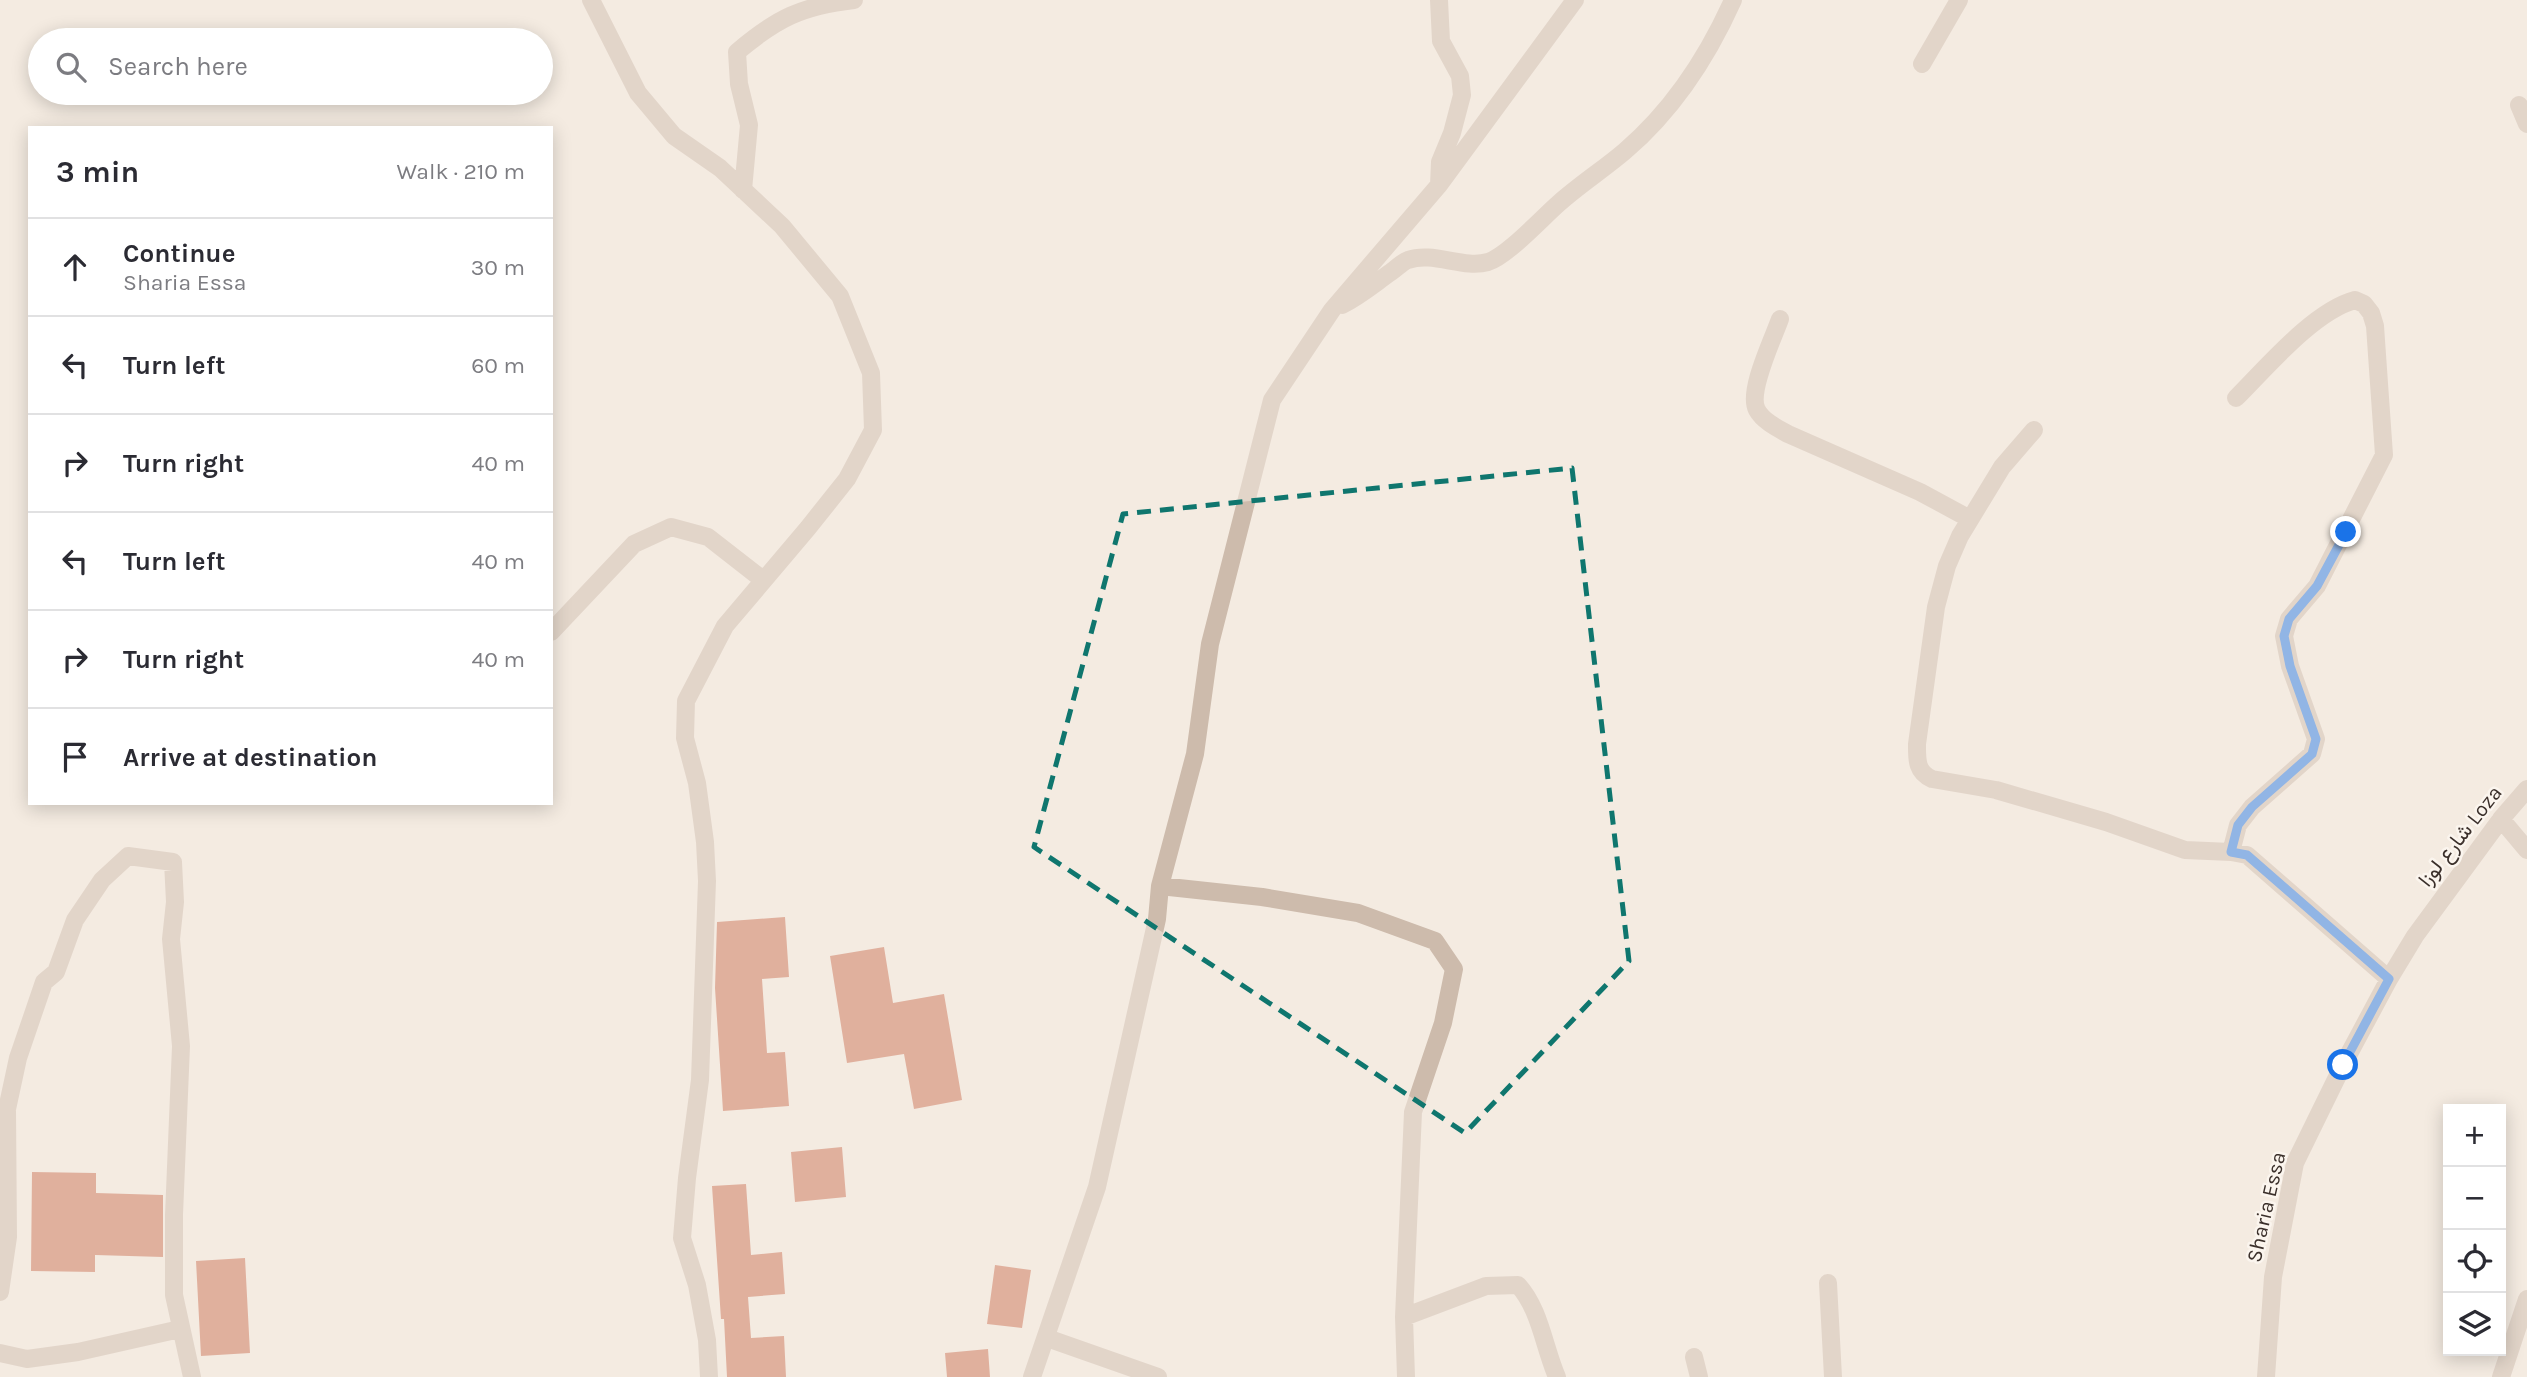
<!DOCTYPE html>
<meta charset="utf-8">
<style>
:root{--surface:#fff;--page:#f7f7f7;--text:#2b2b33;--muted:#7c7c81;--line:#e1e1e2}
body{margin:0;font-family:Karla,Vazirmatn,sans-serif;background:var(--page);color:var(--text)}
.controls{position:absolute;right:21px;bottom:21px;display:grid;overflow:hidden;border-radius:0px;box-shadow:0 4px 18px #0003}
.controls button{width:63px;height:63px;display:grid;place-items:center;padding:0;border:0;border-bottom:2px solid var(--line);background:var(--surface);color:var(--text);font:35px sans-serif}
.stop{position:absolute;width:21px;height:21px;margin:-16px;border:5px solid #1a73e8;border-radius:50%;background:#fff}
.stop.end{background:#1a73e8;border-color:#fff;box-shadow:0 2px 7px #0008}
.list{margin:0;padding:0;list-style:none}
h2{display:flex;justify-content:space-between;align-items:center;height:91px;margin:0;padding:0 28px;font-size:30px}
h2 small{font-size:23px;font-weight:400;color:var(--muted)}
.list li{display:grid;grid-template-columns:46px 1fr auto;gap:21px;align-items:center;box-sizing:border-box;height:98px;padding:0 28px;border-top:2px solid var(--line)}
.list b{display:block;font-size:26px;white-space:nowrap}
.list p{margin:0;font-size:23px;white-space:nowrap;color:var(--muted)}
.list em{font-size:23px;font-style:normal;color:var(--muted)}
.icon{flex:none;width:38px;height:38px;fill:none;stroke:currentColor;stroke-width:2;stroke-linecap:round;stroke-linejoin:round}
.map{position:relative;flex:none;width:2527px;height:1377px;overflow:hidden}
.search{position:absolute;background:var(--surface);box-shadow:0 4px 18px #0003;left:28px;top:28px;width:525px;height:77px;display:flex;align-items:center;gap:18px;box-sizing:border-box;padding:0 24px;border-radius:38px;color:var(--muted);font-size:26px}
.panel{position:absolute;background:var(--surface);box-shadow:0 4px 18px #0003;left:28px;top:126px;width:525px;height:679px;border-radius:0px}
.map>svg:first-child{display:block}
</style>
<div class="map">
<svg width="2527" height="1377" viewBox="0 0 2527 1377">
<rect width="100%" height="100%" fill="#f4ebe1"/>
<path fill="#c8694b" d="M785,917L789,977L762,979L767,1053L785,1052L789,1106L723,1111L715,988L717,922Z
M884,947L893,1003L944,994L962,1100L914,1109L904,1054L847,1063L830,956Z
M842,1147L846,1197L795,1202L791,1152Z
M32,1172L96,1173V1193L163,1195V1257L95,1255V1272L31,1271Z
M746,1184L751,1255L782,1252L785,1294L748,1297L751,1338L784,1336L786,1377H727L724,1319H721L712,1186Z
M245,1258L250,1353L201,1356L196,1261Z
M995,1265L1031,1270L1022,1328L987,1324Z
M988,1349L990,1377H947L945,1353Z"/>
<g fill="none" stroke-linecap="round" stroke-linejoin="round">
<path stroke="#cdbbac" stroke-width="18" d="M591,0L638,93L674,136L720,168L782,226L840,296L871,373L873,430L847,479L808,528L725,626L686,701L685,738L697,783L705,842L707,881L700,1080L687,1178L682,1238L697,1285L707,1340L709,1377
M1922,64L1959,0
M2519,105L2527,124
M1439,185L1440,162L1452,133L1462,95L1460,76L1441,41L1439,0
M743,190L749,125L739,84L737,52C777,18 802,6 854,0
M1342,305C1360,296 1374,284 1391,272C1396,269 1402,262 1408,260C1433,251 1463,269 1488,262C1507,256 1542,218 1558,204C1579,185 1604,169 1625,151C1674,109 1707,58 1733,0
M1780,319C1773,339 1747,392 1757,410C1763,421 1777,428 1788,434L1920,492L1970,519
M2034,430L2002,467L1960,536L1947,566L1936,607L1917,744C1917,759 1916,772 1932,779L1996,790L2106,822L2185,850L2231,852L2247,855L2389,979
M551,632L634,544L671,527L708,537L763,580
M2501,819L2527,850
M2231,852L2238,825L2252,807L2312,754L2316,739L2290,666L2284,636L2289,619L2317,586L2384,455L2375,326L2371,313L2364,304L2355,300C2314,311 2267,367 2236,398
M1160,886L1262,897L1358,913L1435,941L1454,969L1443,1023L1413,1112L1404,1317L1406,1377
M1828,1283L1833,1377
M0,1292L8,1237L7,1109L18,1058L44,982L56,972L75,920L102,880L128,856L173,862L175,902L171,939L181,1046L174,1215V1295L192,1377
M1404,1317L1486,1286L1518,1285C1540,1309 1544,1347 1557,1377
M1047,1338L1158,1377
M0,1353L27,1359L78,1352L180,1329
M1694,1357L1699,1377
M1032,1377L1097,1187L1157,919L1160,886L1195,754L1210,644L1272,400L1332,310L1439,185L1575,0
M2266,1377L2273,1277L2295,1163L2343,1065L2389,979L2415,936L2501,819L2527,789
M2501,1377L2527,1299"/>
</g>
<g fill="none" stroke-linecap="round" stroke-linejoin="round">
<path stroke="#1a73e8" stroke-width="9" d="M2343,1065L2389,979L2247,855L2231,852L2238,825L2252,807L2312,754L2316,739L2290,666L2284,636L2289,619L2317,586L2346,532"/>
</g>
<path d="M0 0H2527V1377H0ZM1572,468L1629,961L1465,1133L1034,847L1123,514Z" fill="#f4ebe1" fill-opacity=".55" fill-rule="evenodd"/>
<path fill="none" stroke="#0f766e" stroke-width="5" stroke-dasharray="14 9" stroke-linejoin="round" d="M1572,468L1629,961L1465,1133L1034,847L1123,514Z"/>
<g text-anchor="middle" stroke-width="5" stroke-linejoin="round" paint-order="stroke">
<g font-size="21" fill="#3b302b" stroke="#fbf5ee">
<text transform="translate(2460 836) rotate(-52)" y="7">شارع لوزا Loza</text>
<text transform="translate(2266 1207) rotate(-77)" y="7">Sharia Essa</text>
</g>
</g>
</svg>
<div class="controls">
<button>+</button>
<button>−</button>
<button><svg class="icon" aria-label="locate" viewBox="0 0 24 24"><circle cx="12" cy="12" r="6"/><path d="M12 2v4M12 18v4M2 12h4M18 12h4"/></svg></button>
<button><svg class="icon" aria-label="layers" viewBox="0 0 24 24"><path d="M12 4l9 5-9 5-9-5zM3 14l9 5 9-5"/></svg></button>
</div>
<div class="stop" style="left:2343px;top:1065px"></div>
<div class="stop end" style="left:2346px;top:532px"></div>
<div class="search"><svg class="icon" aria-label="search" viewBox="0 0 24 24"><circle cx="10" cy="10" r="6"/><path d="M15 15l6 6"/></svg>Search here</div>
<section class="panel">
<h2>3 min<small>Walk · 210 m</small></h2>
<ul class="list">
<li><svg class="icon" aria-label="ahead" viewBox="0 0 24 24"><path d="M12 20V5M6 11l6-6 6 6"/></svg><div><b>Continue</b><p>Sharia Essa</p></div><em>30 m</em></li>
<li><svg class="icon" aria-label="left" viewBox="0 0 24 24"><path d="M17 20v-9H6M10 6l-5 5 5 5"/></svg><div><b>Turn left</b></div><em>60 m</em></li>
<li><svg class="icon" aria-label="right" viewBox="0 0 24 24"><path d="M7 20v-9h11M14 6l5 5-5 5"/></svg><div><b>Turn right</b></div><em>40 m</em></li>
<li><svg class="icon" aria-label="left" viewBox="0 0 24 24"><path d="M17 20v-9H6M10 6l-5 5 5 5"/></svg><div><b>Turn left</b></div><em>40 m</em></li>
<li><svg class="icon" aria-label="right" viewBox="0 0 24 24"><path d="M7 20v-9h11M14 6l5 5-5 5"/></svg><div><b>Turn right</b></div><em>40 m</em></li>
<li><svg class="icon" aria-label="arrive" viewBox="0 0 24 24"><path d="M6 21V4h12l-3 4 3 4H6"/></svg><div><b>Arrive at destination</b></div></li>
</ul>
</section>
</div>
